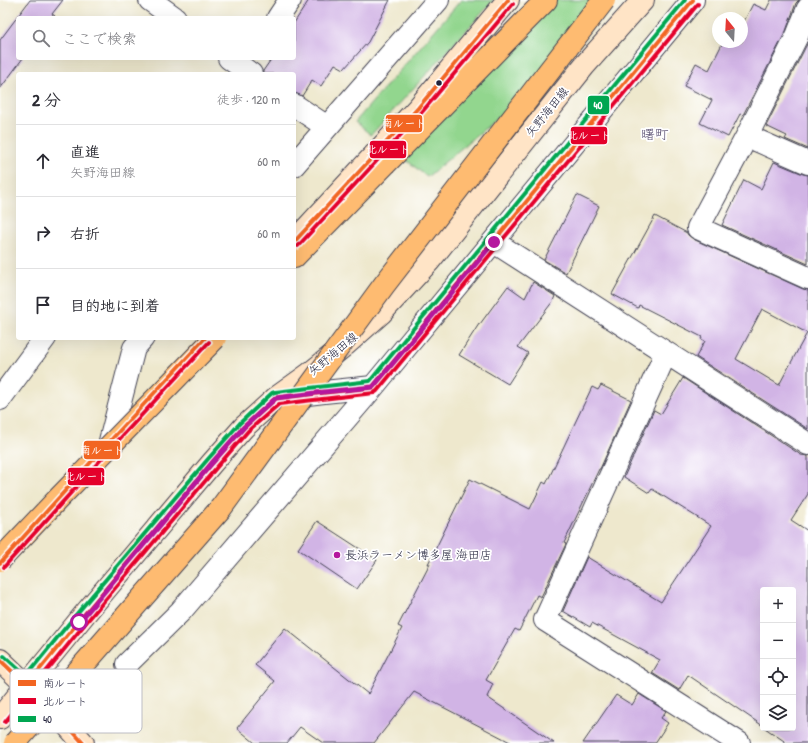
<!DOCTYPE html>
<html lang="ja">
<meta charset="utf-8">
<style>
:root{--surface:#fff;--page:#f7f7f7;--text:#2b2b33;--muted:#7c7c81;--line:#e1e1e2}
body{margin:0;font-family:"Patrick Hand","Klee One",sans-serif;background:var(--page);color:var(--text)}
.controls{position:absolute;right:12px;bottom:12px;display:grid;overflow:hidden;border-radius:4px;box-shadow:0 4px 16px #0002}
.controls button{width:36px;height:36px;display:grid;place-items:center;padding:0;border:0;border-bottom:1px solid var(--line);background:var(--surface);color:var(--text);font:20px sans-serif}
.compass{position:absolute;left:712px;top:12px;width:36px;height:36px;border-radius:50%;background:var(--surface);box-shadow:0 4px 16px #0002;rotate:342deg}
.stop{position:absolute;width:12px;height:12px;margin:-9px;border:3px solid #b5179e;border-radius:50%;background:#fff}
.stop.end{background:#b5179e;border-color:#fff;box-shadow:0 1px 4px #0008}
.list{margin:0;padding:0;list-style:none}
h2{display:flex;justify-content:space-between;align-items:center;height:52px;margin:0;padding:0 16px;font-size:17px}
h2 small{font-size:13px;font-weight:400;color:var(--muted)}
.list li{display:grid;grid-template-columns:26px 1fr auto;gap:12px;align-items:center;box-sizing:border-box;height:72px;padding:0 16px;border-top:1px solid var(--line)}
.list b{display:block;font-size:15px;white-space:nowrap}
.list p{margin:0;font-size:13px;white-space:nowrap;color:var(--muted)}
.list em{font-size:13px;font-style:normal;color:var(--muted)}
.icon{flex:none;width:22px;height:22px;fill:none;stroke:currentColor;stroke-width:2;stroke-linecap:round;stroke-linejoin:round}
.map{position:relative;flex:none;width:808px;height:743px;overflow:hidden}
.search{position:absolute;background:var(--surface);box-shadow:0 4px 16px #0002;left:16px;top:16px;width:280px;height:44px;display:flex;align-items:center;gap:10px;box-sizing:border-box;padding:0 14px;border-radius:4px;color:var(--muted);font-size:15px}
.panel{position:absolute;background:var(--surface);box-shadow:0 4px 16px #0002;left:16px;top:72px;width:280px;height:268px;border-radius:4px}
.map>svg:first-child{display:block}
</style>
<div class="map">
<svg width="808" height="743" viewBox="0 0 808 743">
<rect width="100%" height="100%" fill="#fff"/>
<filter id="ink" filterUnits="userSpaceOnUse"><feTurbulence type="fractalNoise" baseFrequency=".025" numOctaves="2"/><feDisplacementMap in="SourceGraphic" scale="8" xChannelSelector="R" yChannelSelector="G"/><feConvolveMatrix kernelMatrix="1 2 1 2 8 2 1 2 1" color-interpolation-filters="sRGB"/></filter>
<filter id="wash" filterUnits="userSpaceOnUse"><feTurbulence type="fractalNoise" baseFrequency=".012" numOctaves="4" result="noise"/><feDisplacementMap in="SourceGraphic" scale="16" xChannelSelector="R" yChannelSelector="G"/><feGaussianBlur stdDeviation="0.9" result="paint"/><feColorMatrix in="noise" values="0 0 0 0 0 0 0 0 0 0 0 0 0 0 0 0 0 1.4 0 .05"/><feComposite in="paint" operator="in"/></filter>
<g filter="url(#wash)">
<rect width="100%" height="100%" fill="#eee8cd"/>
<path fill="#92d68e" stroke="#5a7c64" d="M461,0H494L371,135L355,122Z
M532,0H616L605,13L518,101L427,177L410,163L391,150Z"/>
<g id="blocks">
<path fill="#d1b4e5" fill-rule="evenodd" d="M30,0H63L52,14L55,16L53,18H18V58H23L0,89V40Z
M309,0H390L368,42L344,69L335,64L321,86L312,80L302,96L294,93V74H263V71L272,58H294V23Z
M771,0H799L796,3L786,31L743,115L740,114L728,137L700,123L712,100L684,86L696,63L709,70L723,42H742V25L753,4L766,10Z
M808,42V149L785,139L787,136L766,126Z
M774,162L803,174L808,175V264L722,225L744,180L761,189Z
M577,195L599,206L566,273L544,260Z
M655,216L687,233L688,235L693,239L803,289L808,290V429L696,357L705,341L701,339L702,337L639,305L638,308L612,294ZM762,309L807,333L779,385L736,359Z
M533,282L555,296L553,301L518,347L528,353L508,384L459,355L479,324H480L508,286L525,298Z
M683,378L801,455L808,456V494L791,520L808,531V743H787L765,728H793V590H763V726L688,675L679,690L652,673L660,660L592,623L590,627L563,611L587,557L661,602L711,526L652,489L649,493L624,477L654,410L661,414Z
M601,385L631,400L600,469H599L564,543L566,544L541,597L537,595L519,631L515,629L486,680L493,684L487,697L554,743H512L414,692L374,743H323L300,727L287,743H255L237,728L275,681L255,665L285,628L368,694L402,628L398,626L430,564H428L470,479L530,509L543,482L546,484L592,387L598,390Z
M317,521L377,560L357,589L298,549Z
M639,694L666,711L661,718L668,723L655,743H583L616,695L632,705Z"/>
</g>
</g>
<g filter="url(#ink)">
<use href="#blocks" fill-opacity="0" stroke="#414051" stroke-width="1"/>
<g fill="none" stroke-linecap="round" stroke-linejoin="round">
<defs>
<path id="street" d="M150,0L175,18
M808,8L797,36L747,136L698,228L808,278
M278,18L290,0
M229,58L251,74
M294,105L327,127
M747,136L808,163
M294,165L438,0
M494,242L808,444
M666,353L545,620L739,743
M291,396L324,392L373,387
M0,399L45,338
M110,441L134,348L143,338
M127,664L181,611L373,387L693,0"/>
<path id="secondary" d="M294,242L418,108L508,0
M0,660L60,717L83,743
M0,718L84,615L212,463L244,427L276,398L308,375L345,345L381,313L430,260L584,66L643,0"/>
<path id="highway" d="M294,257L546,0"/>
</defs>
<use href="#street" stroke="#414051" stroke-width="24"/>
<use href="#secondary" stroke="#414051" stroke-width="24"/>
<use href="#highway" stroke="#414051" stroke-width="24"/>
<use href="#street" stroke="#fff" stroke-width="22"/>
<use href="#secondary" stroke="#ffe4c6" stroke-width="22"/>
<use href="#highway" stroke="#febb71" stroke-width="22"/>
<defs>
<path id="highway-bridge" d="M0,560L57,500L215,338
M15,743L221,508L384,285L604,0"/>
</defs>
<use href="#highway-bridge" stroke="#414051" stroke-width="24" stroke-linecap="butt"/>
<use href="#highway-bridge" stroke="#febb71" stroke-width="22"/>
<defs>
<path id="bus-1" d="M294,242L418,108L508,0
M0,563L110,441L205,338
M0,660L60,717L83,743
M27,685L84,615L212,463L244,427L276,398L373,387L693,0"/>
<path id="bus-2" d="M298,246L422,112L513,4
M4,567L114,445L209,342
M5,722L89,619L217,467L248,431L279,404L374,393L377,391L698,4"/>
<path id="bus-3" d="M4,656L26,676L79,611L208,459L240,423L272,393L275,392L370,381L685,0"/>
</defs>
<use href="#bus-1" stroke="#fff" stroke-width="7"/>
<use href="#bus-2" stroke="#fff" stroke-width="7"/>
<use href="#bus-3" stroke="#fff" stroke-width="7"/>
<use href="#bus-1" stroke="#f26522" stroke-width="4"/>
<use href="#bus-2" stroke="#e4002b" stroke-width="4"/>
<use href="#bus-3" stroke="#00a651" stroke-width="4"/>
</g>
</g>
<g fill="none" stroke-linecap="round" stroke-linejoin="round" filter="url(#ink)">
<path stroke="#b5179e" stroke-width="5" d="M79,622L212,463L244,427L276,398L324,392L373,387L494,242"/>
</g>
<circle fill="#22223b" stroke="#fff" stroke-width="1.5" cx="439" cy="83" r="3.5"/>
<circle fill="#b5179e" stroke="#fff" stroke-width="1.5" cx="337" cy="555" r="4"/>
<g text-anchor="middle" stroke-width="3.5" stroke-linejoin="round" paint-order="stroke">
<g font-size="12" fill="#22223b" stroke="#fff">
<text transform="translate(547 112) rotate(-51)" y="4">矢野海田線</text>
<text transform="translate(333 354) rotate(-40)" y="4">矢野海田線</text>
</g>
<g font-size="12" fill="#22223b" stroke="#fff" text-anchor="start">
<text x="345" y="559">長浜ラーメン博多屋 海田店</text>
</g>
<g font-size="14" fill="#5f5576" stroke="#fff">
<text x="655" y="139">曙町</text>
</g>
</g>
<rect x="10" y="669" width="132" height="64" rx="6" fill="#fff" stroke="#bdbdc4" stroke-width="1"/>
<rect x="18" y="680" width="18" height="6" fill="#f26522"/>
<rect x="18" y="698" width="18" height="6" fill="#e4002b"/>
<rect x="18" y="716" width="18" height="6" fill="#00a651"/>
<g font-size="11" fill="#22223b">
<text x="43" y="687">南ルート</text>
<text x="43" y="705">北ルート</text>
<text x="43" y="723">40</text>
</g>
<g stroke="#fff" stroke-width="1.5">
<rect x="587" y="95" width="23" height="20" rx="4" fill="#00a651"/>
<rect x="385" y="114" width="38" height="19" rx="4" fill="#f26522"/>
<rect x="570" y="126" width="38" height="19" rx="4" fill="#e4002b"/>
<rect x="369" y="140" width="38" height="19" rx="4" fill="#e4002b"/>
<rect x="83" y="440" width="38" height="20" rx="4" fill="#f26522"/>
<rect x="67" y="467" width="38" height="19" rx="4" fill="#e4002b"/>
</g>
<g font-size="11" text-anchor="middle" font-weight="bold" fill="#fff">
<text x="598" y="109">40</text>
<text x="404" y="127">南ルート</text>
<text x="589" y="139">北ルート</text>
<text x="388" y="153">北ルート</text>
<text x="102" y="454">南ルート</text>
<text x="86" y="480">北ルート</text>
</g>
</svg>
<div class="controls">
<button>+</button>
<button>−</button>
<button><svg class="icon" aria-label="locate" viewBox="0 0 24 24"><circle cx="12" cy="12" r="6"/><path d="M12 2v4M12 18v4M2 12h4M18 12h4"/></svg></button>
<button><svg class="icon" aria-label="layers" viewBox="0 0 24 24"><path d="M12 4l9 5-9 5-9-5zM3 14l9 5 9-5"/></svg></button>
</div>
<svg class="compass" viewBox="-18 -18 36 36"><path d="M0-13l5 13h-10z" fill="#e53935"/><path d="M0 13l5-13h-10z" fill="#7c7c81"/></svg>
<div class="stop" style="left:79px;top:622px"></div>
<div class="stop end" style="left:494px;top:242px"></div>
<div class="search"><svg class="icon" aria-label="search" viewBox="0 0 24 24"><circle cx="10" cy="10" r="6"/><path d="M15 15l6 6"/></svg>ここで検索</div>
<section class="panel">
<h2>2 分<small>徒歩 · 120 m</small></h2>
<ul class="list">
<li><svg class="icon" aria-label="ahead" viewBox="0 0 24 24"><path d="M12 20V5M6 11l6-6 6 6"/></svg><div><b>直進</b><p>矢野海田線</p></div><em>60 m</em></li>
<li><svg class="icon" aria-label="right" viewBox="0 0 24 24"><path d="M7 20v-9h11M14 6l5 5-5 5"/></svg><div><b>右折</b></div><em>60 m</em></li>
<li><svg class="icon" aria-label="arrive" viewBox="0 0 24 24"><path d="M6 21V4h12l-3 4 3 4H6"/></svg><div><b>目的地に到着</b></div></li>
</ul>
</section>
</div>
